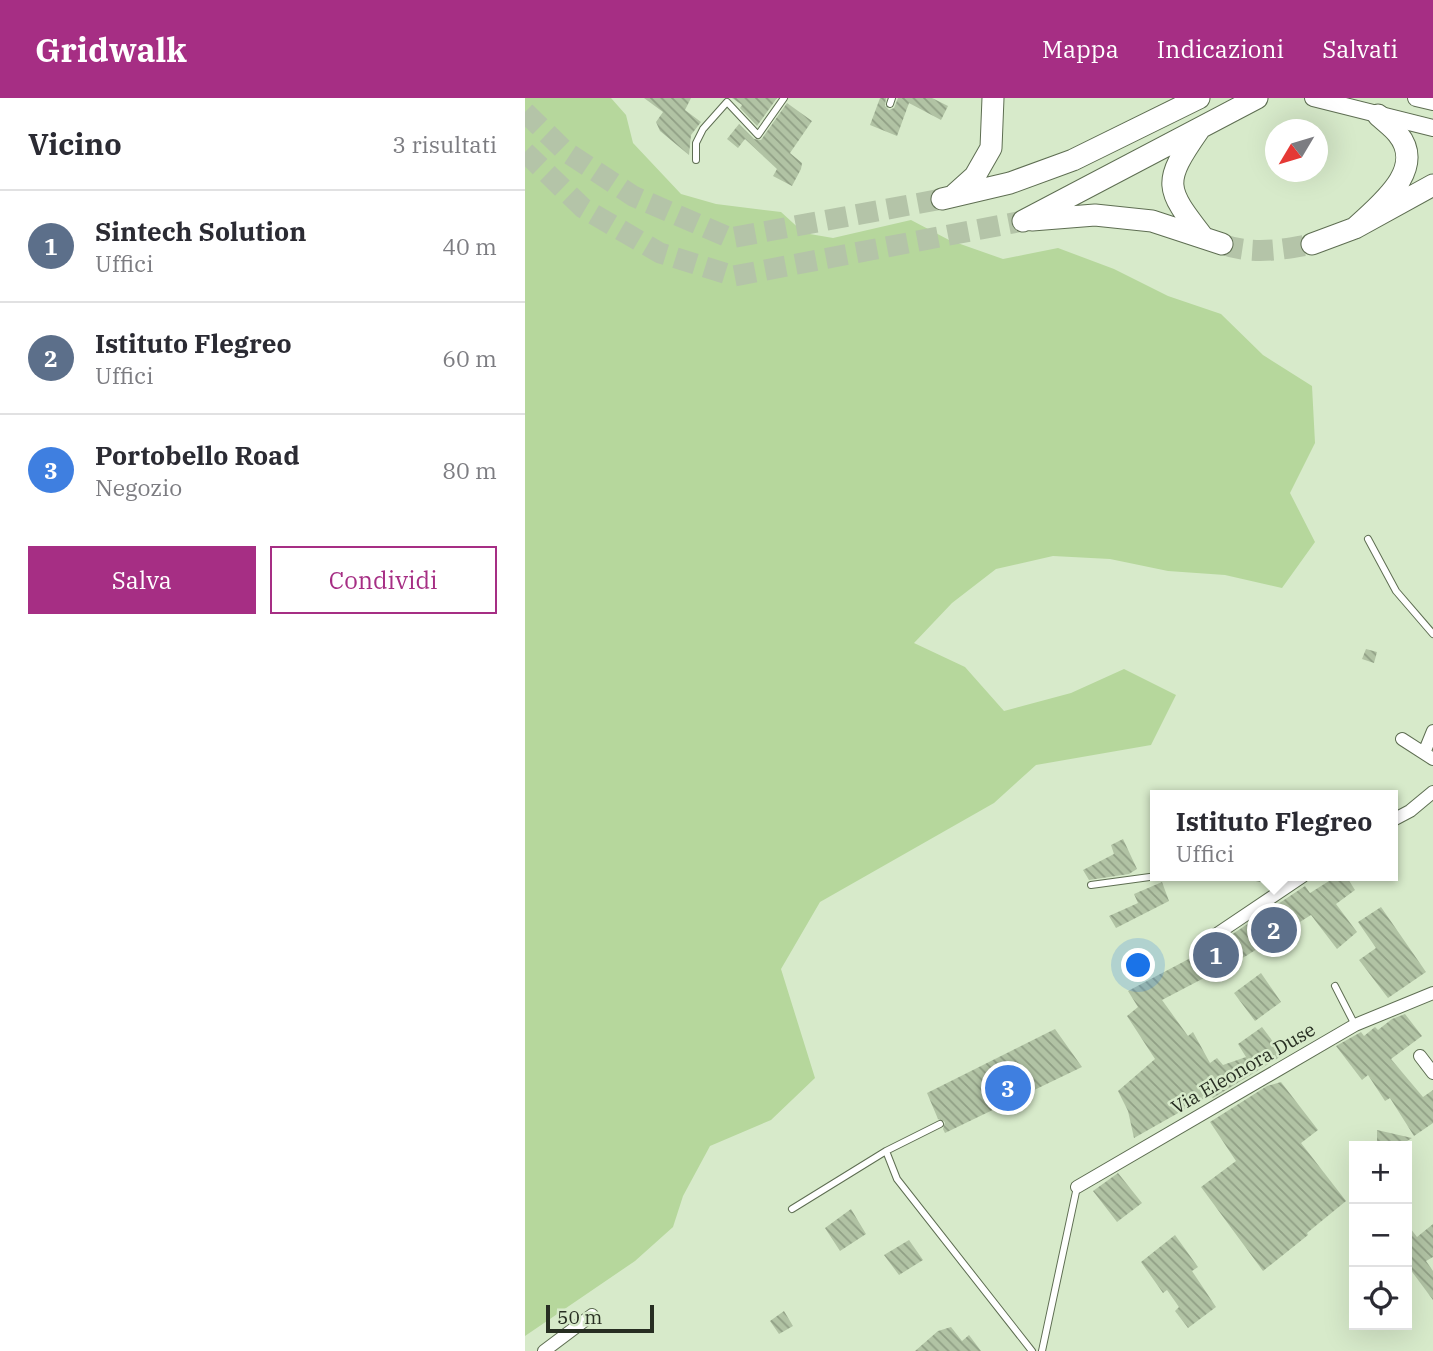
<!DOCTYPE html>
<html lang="it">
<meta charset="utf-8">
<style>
:root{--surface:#fff;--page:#f7f7f7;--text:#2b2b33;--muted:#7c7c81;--line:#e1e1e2;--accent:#a62e84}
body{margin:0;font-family:"IBM Plex Serif",serif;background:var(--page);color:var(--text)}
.controls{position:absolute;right:21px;bottom:21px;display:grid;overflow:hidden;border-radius:0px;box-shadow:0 7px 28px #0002}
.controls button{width:63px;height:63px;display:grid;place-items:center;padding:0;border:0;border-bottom:2px solid var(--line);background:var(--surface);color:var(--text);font:35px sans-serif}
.compass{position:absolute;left:740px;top:21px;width:63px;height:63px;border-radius:50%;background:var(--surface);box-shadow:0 7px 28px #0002;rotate:232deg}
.scale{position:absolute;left:21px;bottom:18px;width:108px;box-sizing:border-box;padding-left:7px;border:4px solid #272e22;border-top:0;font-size:19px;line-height:24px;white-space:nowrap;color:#272e22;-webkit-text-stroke:5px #d7eaca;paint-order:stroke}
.you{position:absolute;left:614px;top:868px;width:24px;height:24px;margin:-18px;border:5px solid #fff;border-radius:50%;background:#1a73e8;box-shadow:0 0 0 10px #1a73e833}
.badge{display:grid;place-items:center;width:46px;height:46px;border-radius:50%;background:var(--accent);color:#fff;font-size:23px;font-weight:700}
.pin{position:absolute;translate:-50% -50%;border:4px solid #fff;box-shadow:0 2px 7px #0006}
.popup{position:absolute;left:625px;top:692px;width:248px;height:91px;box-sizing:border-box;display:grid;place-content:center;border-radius:0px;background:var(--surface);filter:drop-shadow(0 2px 5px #0005);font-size:23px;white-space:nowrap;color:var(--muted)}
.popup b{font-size:26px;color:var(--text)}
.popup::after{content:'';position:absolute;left:50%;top:100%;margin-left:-14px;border:14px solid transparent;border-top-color:var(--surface)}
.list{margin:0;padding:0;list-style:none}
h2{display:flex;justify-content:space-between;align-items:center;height:91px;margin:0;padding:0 28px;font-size:30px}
h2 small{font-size:23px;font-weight:400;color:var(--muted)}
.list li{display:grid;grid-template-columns:46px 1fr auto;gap:21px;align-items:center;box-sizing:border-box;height:112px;padding:0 28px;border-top:2px solid var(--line)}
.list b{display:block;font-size:26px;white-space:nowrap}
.list p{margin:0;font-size:23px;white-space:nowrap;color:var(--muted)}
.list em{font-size:23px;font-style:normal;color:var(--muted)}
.actions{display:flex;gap:14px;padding:21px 28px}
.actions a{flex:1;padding:16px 0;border:2px solid var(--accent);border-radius:0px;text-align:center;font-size:24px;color:var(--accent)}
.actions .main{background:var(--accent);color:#fff}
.icon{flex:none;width:38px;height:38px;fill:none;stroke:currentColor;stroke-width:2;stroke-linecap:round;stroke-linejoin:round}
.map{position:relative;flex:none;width:908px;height:1253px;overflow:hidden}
header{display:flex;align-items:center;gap:42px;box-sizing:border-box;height:98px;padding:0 35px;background:var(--accent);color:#fff}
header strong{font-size:33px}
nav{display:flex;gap:38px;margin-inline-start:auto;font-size:24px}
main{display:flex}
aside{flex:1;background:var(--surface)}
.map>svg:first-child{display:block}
</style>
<header>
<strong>Gridwalk</strong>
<nav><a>Mappa</a><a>Indicazioni</a><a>Salvati</a></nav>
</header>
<main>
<aside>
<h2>Vicino<small>3 risultati</small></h2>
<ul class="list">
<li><span class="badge" style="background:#5c6f8a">1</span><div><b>Sintech Solution</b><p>Uffici</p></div><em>40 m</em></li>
<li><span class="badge" style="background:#5c6f8a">2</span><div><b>Istituto Flegreo</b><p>Uffici</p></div><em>60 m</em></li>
<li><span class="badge" style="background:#3f7fe0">3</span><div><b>Portobello Road</b><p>Negozio</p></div><em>80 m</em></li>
</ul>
<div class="actions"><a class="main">Salva</a><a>Condividi</a></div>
</aside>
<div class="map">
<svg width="908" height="1253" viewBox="0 0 908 1253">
<defs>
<pattern id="building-back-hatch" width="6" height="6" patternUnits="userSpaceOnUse" patternTransform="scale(1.75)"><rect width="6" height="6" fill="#b1c3a4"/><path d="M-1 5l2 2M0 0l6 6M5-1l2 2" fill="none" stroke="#909f85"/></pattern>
</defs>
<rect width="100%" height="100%" fill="#d7eaca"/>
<path fill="#b6d79c" d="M0,0H86L101,17L108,45L156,96L191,106L256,114L279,135L308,140L386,122L424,142L478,161L533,150L589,171L643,198L696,216L738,257L787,288L790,345L765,395L790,444L757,490L700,477L643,473L585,461L528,458L471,471L427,505L389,545L440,569L479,613L546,595L599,571L651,597L626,647L511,667L469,705L295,804L256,871L290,980L246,1022L185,1048L158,1098L148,1129L110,1163L0,1238Z"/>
<path fill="url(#building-back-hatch)" d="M119,0H166L160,12L176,24L166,37L164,57L135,33L131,24L138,14Z
M207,0H252L232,28L215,10L217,7Z
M355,0H361L360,8L364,12L369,10L373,0H407L423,8L416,22L384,5L372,38L345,27Z
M262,5L287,23L265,55L277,65L276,71L267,88L248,78L252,71L220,41L213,50L202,41L214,26L229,41L236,42Z
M841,551L852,554L849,565L837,561Z
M598,741L612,771L604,776L564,782L558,772L589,756L586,747Z
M812,778H821L830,792L811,806L832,834L812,851L786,817L721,858L637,902L663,938L668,934L685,965L692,960L698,967L721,959L713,946L737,929L758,957L688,1000L685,997L609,1040L603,1013L593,993L630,961L602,918L613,909L603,893L694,845L780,788L785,795Z
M637,784L644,803L591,830L584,818L613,805L609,796Z
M856,809L901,874L863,900L834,862L851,850L833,824Z
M736,875L756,904L730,923L709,895Z
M880,916L897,938L866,961L898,999L908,992V1025L889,1038L865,1000L860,1003L843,977L837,982L811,948L836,934L839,938L850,929L853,932L867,921Z
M530,931L557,969L420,1035L418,1031L420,1024L413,1021L402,995Z
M756,984L793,1032L776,1045L821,1103L782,1135L783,1137L738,1173L676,1089L711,1063L685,1024L742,988Z
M852,1032L887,1040L874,1048H856L852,1043Z
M593,1075L617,1105L592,1124L568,1093Z
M326,1111L341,1136L315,1153L300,1130Z
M882,1126L892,1139L908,1126V1159L901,1163L908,1173V1202L882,1167Z
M650,1137L673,1169L667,1173L691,1209L663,1230L650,1213L654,1209L642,1192L638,1195L616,1164Z
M384,1142L398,1162L374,1177L359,1157Z
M259,1213L268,1228L254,1236L245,1223Z
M426,1229L437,1243L444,1237L456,1253H390L413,1233Z"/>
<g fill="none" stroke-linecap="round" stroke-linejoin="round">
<path stroke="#b4c4a8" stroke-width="21" stroke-dasharray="21 10" stroke-linecap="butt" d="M0,14L40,53L108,98L205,140L417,101
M0,54L58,110L135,155L209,178L498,123
M697,146C727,157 756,152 787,146"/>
<defs>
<path id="service" d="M365,6L367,0
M171,62V45L178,31L202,4L233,37L259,0
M843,441L871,493L908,536
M675,778H681
M722,778L768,783
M566,787L632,778
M810,888L830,927
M361,1053L415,1026
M267,1111L361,1053L372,1081L507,1253
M517,1253L552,1089"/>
<path id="minor" d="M877,641L908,661
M899,655L908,633
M868,722L885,713L908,694
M689,838L778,778
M895,958L908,975
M552,1089L830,927L908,895
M19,1253L67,1217"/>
<path id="tertiary" d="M788,0L908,30
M891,0L908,4"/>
<path id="trunk" d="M674,32C637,85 640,90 678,139
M430,96L450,78L466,50L468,0
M417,101L485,85L548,62L674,0
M507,122L570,117L627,123L697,146
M498,123L732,0
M830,130C853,108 902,72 873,36C868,29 859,23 853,17
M787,146L830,130L908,87"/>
</defs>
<use href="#service" stroke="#5e6e52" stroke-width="8"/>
<use href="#minor" stroke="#5e6e52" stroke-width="14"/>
<use href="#tertiary" stroke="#5e6e52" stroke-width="18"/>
<use href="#trunk" stroke="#5e6e52" stroke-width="23"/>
<use href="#service" stroke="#fff" stroke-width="6"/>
<use href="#minor" stroke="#fff" stroke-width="12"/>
<use href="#tertiary" stroke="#fff" stroke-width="16"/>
<use href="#trunk" stroke="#fff" stroke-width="21"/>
</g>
<g text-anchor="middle" stroke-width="5" stroke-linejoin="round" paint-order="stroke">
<g font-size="19" fill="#272e22" stroke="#d7eaca">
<text transform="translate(718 970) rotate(-30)" y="7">Via Eleonora Duse</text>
</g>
</g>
</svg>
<div class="controls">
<button>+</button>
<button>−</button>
<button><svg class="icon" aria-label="locate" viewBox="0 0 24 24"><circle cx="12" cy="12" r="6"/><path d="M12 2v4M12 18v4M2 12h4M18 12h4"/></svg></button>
</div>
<svg class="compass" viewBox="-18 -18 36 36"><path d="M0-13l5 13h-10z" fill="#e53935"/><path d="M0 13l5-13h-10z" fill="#7c7c81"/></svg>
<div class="scale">50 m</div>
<div class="you"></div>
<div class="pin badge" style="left:691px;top:857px;background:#5c6f8a">1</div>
<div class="pin badge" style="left:749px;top:832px;background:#5c6f8a">2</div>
<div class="popup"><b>Istituto Flegreo</b>Uffici</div>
<div class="pin badge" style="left:483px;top:990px;background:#3f7fe0">3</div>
</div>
</main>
